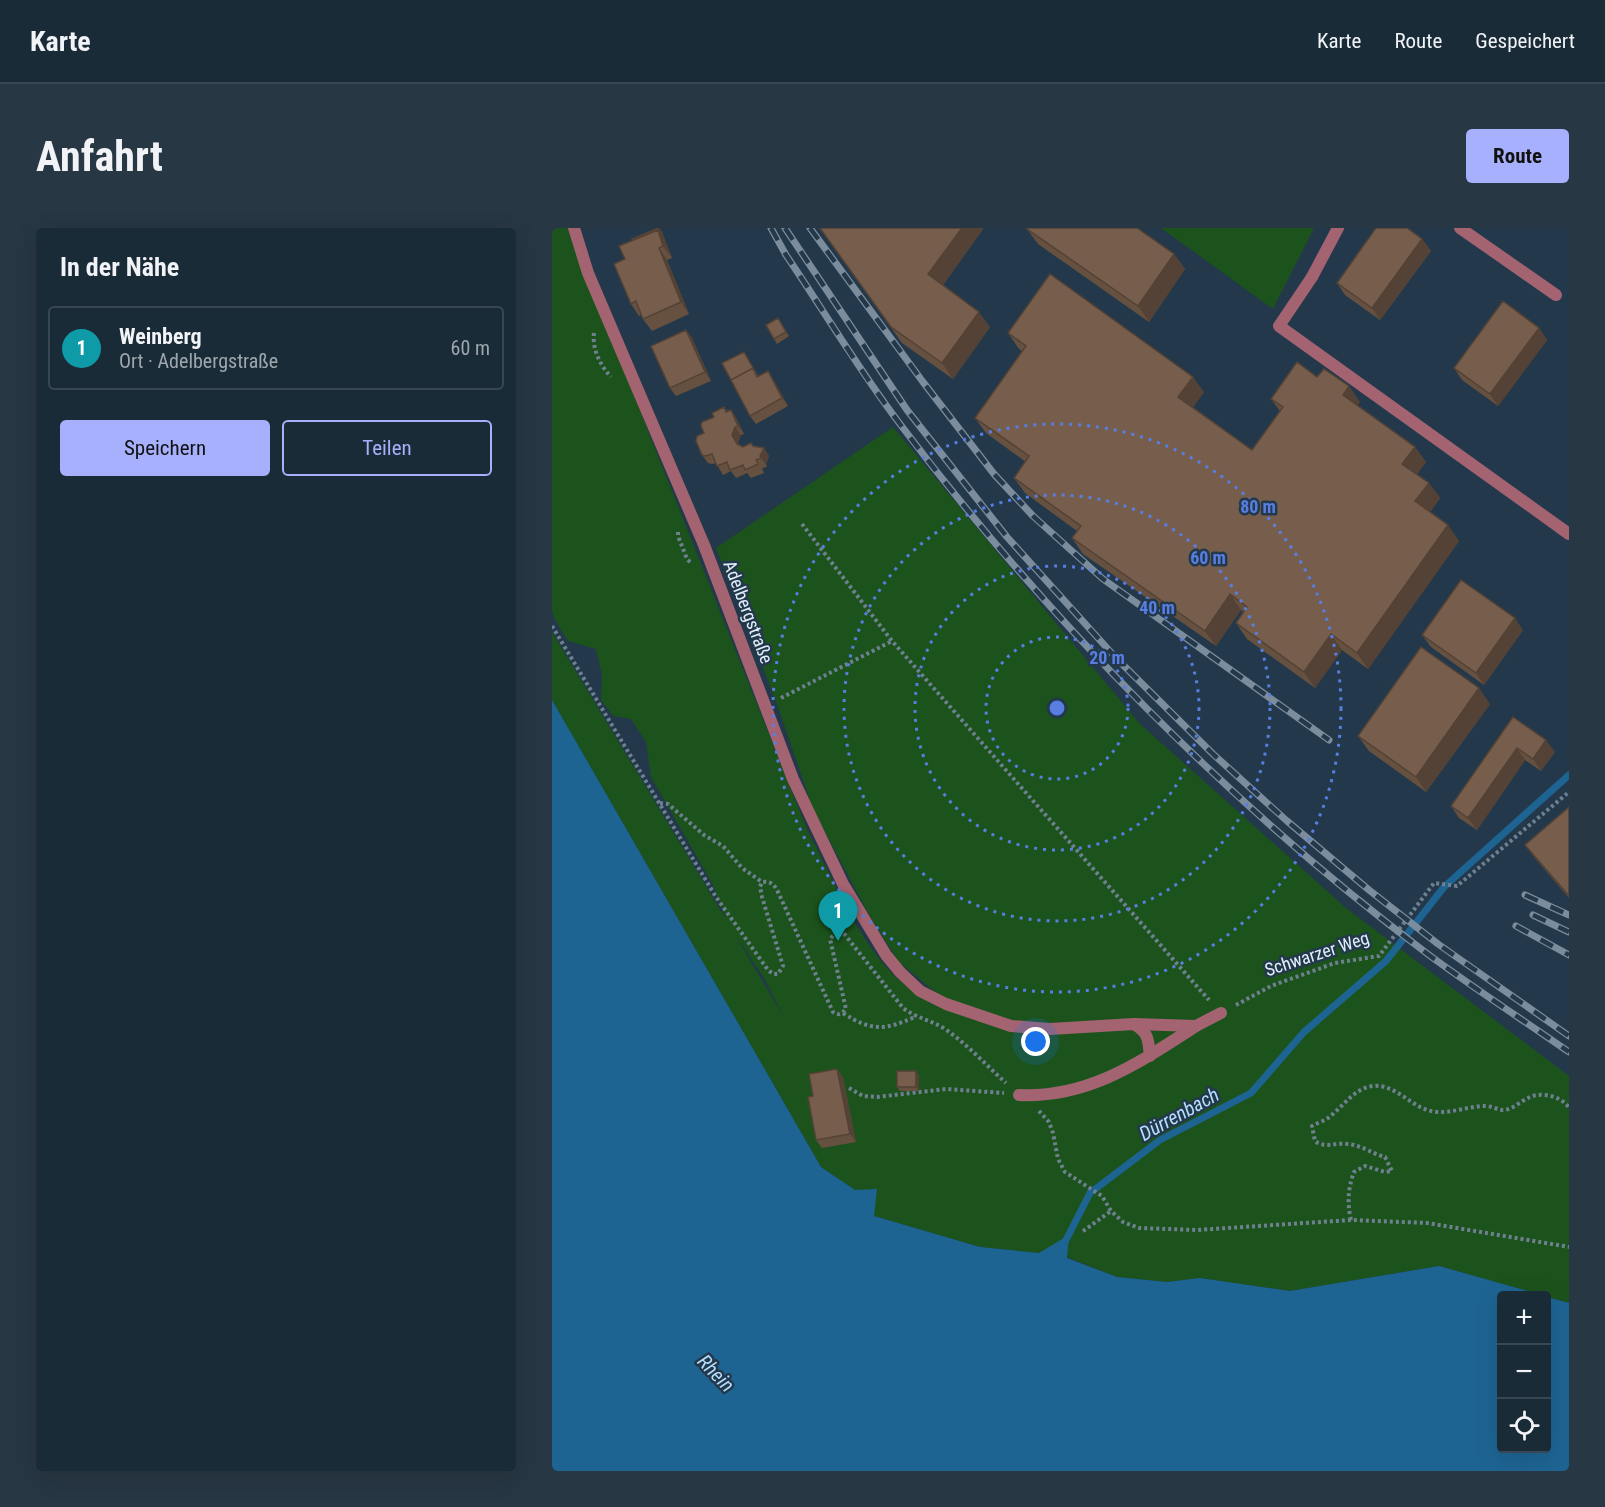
<!DOCTYPE html>
<html lang="de">
<meta charset="utf-8">
<style>
:root{--surface:#1a2b38;--page:#273743;--text:#f1f3f6;--muted:#9fa7ae;--line:#384753;--accent:#a7b0fc}
body{margin:0;font-family:"Roboto Condensed",sans-serif;background:var(--page);color:var(--text)}
.controls{position:absolute;right:18px;bottom:18px;display:grid;overflow:hidden;border-radius:6px;box-shadow:0 6px 24px #0002}
.controls button{width:54px;height:54px;display:grid;place-items:center;padding:0;border:0;border-bottom:2px solid var(--line);background:var(--surface);color:var(--text);font:30px sans-serif}
.you{position:absolute;left:484px;top:814px;width:21px;height:21px;margin:-15px;border:4px solid #fff;border-radius:50%;background:#1a73e8;box-shadow:0 0 0 9px #1a73e833}
.badge{display:grid;place-items:center;width:39px;height:39px;border-radius:50%;background:var(--accent);color:#fff;font-size:20px;font-weight:700}
.pin{position:absolute;translate:-50% -50px;filter:drop-shadow(0 2px 3px #0008)}
.pin::after{content:'';position:absolute;top:32px;width:21px;height:18px;background:inherit;clip-path:polygon(0 0,100% 0,50% 100%)}
.list{margin:0;padding:0;list-style:none}
h2{display:flex;justify-content:space-between;align-items:center;height:78px;margin:0;padding:0 24px;font-size:26px}
h2 small{font-size:20px;font-weight:400;color:var(--muted)}
.list li{display:grid;grid-template-columns:39px 1fr auto;gap:18px;align-items:center;box-sizing:border-box;height:84px;margin:0 12px 12px;padding:0 12px;border:2px solid var(--line);border-radius:6px}
.list b{display:block;font-size:22px;white-space:nowrap}
.list p{margin:0;font-size:20px;white-space:nowrap;color:var(--muted)}
.list em{font-size:20px;font-style:normal;color:var(--muted)}
.actions{display:flex;gap:12px;padding:18px 24px}
.actions a{flex:1;padding:14px 0;border:2px solid var(--accent);border-radius:6px;text-align:center;font-size:21px;color:var(--accent)}
.actions .main{background:var(--accent);color:#111}
.icon{flex:none;width:33px;height:33px;fill:none;stroke:currentColor;stroke-width:2;stroke-linecap:round;stroke-linejoin:round}
.map{position:relative;flex:none;width:1017px;height:1243px;overflow:hidden;border-radius:6px}
header{display:flex;align-items:center;gap:36px;box-sizing:border-box;height:84px;padding:0 30px;background:var(--surface);border-bottom:2px solid var(--line)}
header strong{font-size:28px}
nav{display:flex;gap:33px;margin-inline-start:auto;font-size:21px}
.intro{display:flex;align-items:center;justify-content:space-between;box-sizing:border-box;height:144px;padding:0 36px}
h1{margin:0;font-size:42px}
.button{padding:15px 27px;border-radius:6px;background:var(--accent);color:#111;font-size:21px;font-weight:700}
main{display:flex;gap:36px;padding:0 36px}
aside{flex:1;background:var(--surface);border-radius:6px;box-shadow:0 6px 24px #0002}
.map>svg:first-child{display:block}
</style>
<header>
<strong>Karte</strong>
<nav><a>Karte</a><a>Route</a><a>Gespeichert</a></nav>
</header>
<div class="intro"><h1>Anfahrt</h1><a class="button">Route</a></div>
<main>
<aside>
<h2>In der Nähe<small></small></h2>
<ul class="list">
<li><span class="badge" style="background:#0f9aa8">1</span><div><b>Weinberg</b><p>Ort · Adelbergstraße</p></div><em>60 m</em></li>
</ul>
<div class="actions"><a class="main">Speichern</a><a>Teilen</a></div>
</aside>
<div class="map">
<svg width="1017" height="1243" viewBox="0 0 1017 1243">
<rect width="100%" height="100%" fill="#23394b"/>
<path fill="#1c531c" fill-rule="evenodd" d="M0,0H15L256,604C279,647 298,694 329,733C343,751 362,764 381,777L389,769L346,733L316,685L261,581L224,473L164,320L341,199L588,496L794,680L1017,848V1075L887,1038L738,1063L648,1050L615,1054L565,1049L515,1029L516,1008L487,1025L428,1019L322,988L303,962L269,939L0,472V404L174,691L160,655L99,549L94,514L79,491L61,488L49,472L50,447L44,421L16,413L2,390L0,382ZM186,711L212,750L233,791L186,712Z
M609,0H762L721,81Z"/>
<path fill="#1e6493" d="M0,472L269,939L303,962L325,961L322,988L428,1019L487,1025L517,1007L515,1030L565,1049L615,1054L648,1050L738,1063L887,1038L990,1067L950,1068V1220H994L995,1069L1017,1075V1243H0Z"/>
<g fill="none" stroke-linecap="round" stroke-linejoin="round">
<path stroke="#1e6493" stroke-width="7" d="M513,1014L538,965L608,912L699,865L752,804L834,733L892,659L1017,547"/>
<path stroke="#6f8191" stroke-width="4" stroke-dasharray="3 3" stroke-linecap="butt" d="M42,105C40,121 48,137 59,149
M250,296L340,413L657,772
M126,304V308L135,331L139,335
M0,398L164,669L216,742L221,746H226L231,738L210,669L208,659L210,654C219,653 222,656 226,664L281,784C286,788 290,786 294,781L278,711L286,702L290,703L351,780C366,791 379,792 393,801C415,816 434,837 454,855
M229,470L340,413
M108,575L116,576L152,607L171,618L190,640L210,654
M684,777L719,758L783,735L827,728L882,655L905,658L1017,564
M291,785C320,804 333,802 363,789
M297,860L311,868L325,869L394,861L452,865
M487,883L497,894L501,905L506,931L513,944L550,968L559,983L571,994L587,1000L645,1002L799,992L875,995L1017,1019
M799,992C795,975 796,960 802,944L813,938L833,944L840,943L833,929C821,926 809,917 796,916C784,914 773,921 763,913L760,898C765,895 772,893 776,890C791,879 802,860 821,858C840,856 855,873 870,880C892,890 912,878 933,878C940,878 946,882 951,882C960,882 969,873 976,870C988,863 1010,868 1017,880
M531,1003L559,983"/>
<path stroke="#a36371" stroke-width="12" d="M908,0L1004,67
M760,49L727,98L1017,306
M582,796C597,805 596,811 598,828
M467,867C537,870 588,834 644,798"/>
<path stroke="#a36371" stroke-width="12" d="M22,0L36,45L152,317L241,551L291,656L334,727L348,744L368,763L394,776L459,798L498,801L582,796L644,798L669,785
M760,49L786,0"/>
<defs>
<path id="rail" d="M219,0L234,27C272,83 307,142 348,196C496,393 680,579 877,727C923,761 971,792 1017,824
M233,0L355,182L455,309L564,430L661,526L735,593L817,662L886,716L1017,808
M258,0L371,154L442,246L481,288L551,351L777,512
M973,667L1017,687
M981,687L1017,704
M964,698L1017,727"/>
</defs>
<use href="#rail" stroke="#7b8c9c" stroke-width="7"/>
<use href="#rail" stroke="#23394b" stroke-width="4.5" stroke-dasharray="14" stroke-linecap="butt"/>
</g>
<path fill="#665141" d="M107,0L110,4L120,30L115,32L137,86L100,103L91,91L90,87L87,88L79,76L73,31L81,12Z
M268,0L431,1L391,57L438,99L401,151L350,115Z
M475,1L622,26L633,41L597,94L486,16Z
M870,11L879,23L828,92L793,67L785,55Z
M226,90L237,108L225,116L222,111Z
M987,100L995,112L946,178L910,152L902,140Z
M134,102L140,110L159,153L124,168L118,160Z
M456,105L652,164L641,179L700,222L728,183L719,171L765,149L808,174L805,178L863,219L874,234L865,246L877,255L888,270L878,284L907,313L816,441L790,422L763,460L695,411L684,395L691,384L689,382L664,418L531,326L520,310L525,303L473,265L462,250L474,234L434,205L423,190L470,123L467,121Z
M192,124L206,148L216,143L221,151L236,178L204,196L198,188Z
M172,179L175,183L179,182L184,190L192,206L189,207L186,215L187,217L191,219L201,218L212,220L217,228L214,236L215,239L210,240L212,245L199,250L195,245L184,250L179,243L171,247L164,235L160,236L156,235L150,227L152,205L162,189Z
M971,402L932,457L879,419L870,407Z
M938,476L874,564L817,523L806,508Z
M961,489L1003,524L989,543L973,532L925,602L907,590L899,578Z
M1017,579V670L982,629L973,617Z
M367,847V863H348L345,859Z
M291,849L304,914L270,920L264,912L261,868Z"/>
<path fill="#534235" d="M107,0L110,4L120,30L111,18L106,2Z
M410,0H430L431,1L387,62L376,46Z
M870,11L879,23L828,92L820,80Z
M107,20L115,32L137,86L129,74Z
M622,26L633,41L597,94L586,78Z
M427,84L438,99L401,151L390,135Z
M987,100L995,112L946,178L938,166Z
M134,102L140,110L159,153L153,144Z
M216,143L221,151L236,178L230,170Z
M641,149L652,164L637,185L626,169Z
M797,158L808,174L802,183L791,167Z
M179,182L184,190L192,206L186,198Z
M183,199L189,207L186,215L190,225L180,207Z
M863,219L874,234L861,252L850,236Z
M212,220L217,228L214,236L215,239L208,228Z
M877,255L888,270L874,289L863,273Z
M896,297L907,313L816,441L805,425Z
M678,366L689,382L664,418L653,403Z
M963,390L971,402L932,457L924,445Z
M779,406L790,422L763,460L752,444Z
M927,460L938,476L874,564L864,549Z
M994,512L1003,524L989,543L981,531Z
M965,520L973,532L925,602L916,590Z
M285,841L291,849L304,914L298,906Z
M364,843L367,847V863L364,859Z"/>
<path fill="#775e4c" stroke="#534235" stroke-width="1.5" d="M106,0L111,10L106,2L81,12L80,11Z
M268,0H410L376,46L427,84L390,135L339,99Z
M475,0H585L622,26L586,78L475,1Z
M824,0H855L870,11L820,80L785,55Z
M106,2L111,18L107,20L129,74L91,91L84,73L79,76L62,36L73,31L67,18Z
M498,46L641,149L626,169L700,222L731,179L719,171L745,134L765,149L772,141L797,158L791,167L863,219L850,236L877,255L863,273L896,297L805,425L779,406L752,444L684,395L695,379L678,366L653,403L520,310L529,298L462,250L477,228L423,190L474,118L456,105Z
M951,73L987,100L938,166L902,140Z
M226,90L234,104L222,111L214,97Z
M134,102L153,144L118,160L99,118Z
M192,124L204,145L201,140L179,152L170,135Z
M201,140L205,149L216,143L230,170L198,188L179,152Z
M172,179L174,184L179,182L186,198L183,199L180,207L185,216L191,219L199,215L201,218L212,220L208,228L209,230L204,232L206,236L193,242L191,237L178,242L175,234L165,238L160,226L154,228L150,227L144,213L145,208L152,205L149,198L150,194L162,189L160,185Z
M909,352L963,390L924,445L870,407Z
M869,419L927,460L864,549L806,508Z
M961,489L994,512L981,531L965,520L916,590L899,578Z
M1017,579V668L973,617Z
M285,841L298,906L264,912L256,869L261,868L257,846Z
M345,843H364V859H345Z"/>
<g fill="none" stroke="#587ee2" stroke-width="3" stroke-dasharray="3 6">
<circle cx="505" cy="480" r="71"/>
<circle cx="505" cy="480" r="142"/>
<circle cx="505" cy="480" r="213"/>
<circle cx="505" cy="480" r="284"/>
</g>
<g text-anchor="middle" stroke-width="5" stroke-linejoin="round" paint-order="stroke">
<g font-size="18" fill="#e2effb" stroke="#23394b">
<text transform="translate(196 384) rotate(69)" y="6">Adelbergstraße</text>
<text transform="translate(765 726) rotate(-18)" y="6">Schwarzer Weg</text>
</g>
<g font-size="20" font-style="italic" fill="#b4ddfe" stroke="#23394b">
<text transform="translate(627 886) rotate(-29)" y="7">Dürrenbach</text>
<text transform="translate(164 1145) rotate(46)" y="7">Rhein</text>
</g>
</g>
<circle cx="505" cy="480" r="9" fill="#587ee2" stroke="#23394b" stroke-width="3"/>
<g font-size="18" text-anchor="middle" font-weight="bold" fill="#587ee2" stroke="#23394b" stroke-width="5" stroke-linejoin="round" paint-order="stroke">
<text x="706" y="285">80 m</text>
<text x="656" y="336">60 m</text>
<text x="605" y="386">40 m</text>
<text x="555" y="436">20 m</text>
</g>
</svg>
<div class="controls">
<button>+</button>
<button>−</button>
<button><svg class="icon" aria-label="locate" viewBox="0 0 24 24"><circle cx="12" cy="12" r="6"/><path d="M12 2v4M12 18v4M2 12h4M18 12h4"/></svg></button>
</div>
<div class="you"></div>
<div class="pin badge" style="left:286px;top:713px;background:#0f9aa8">1</div>
</div>
</main>
